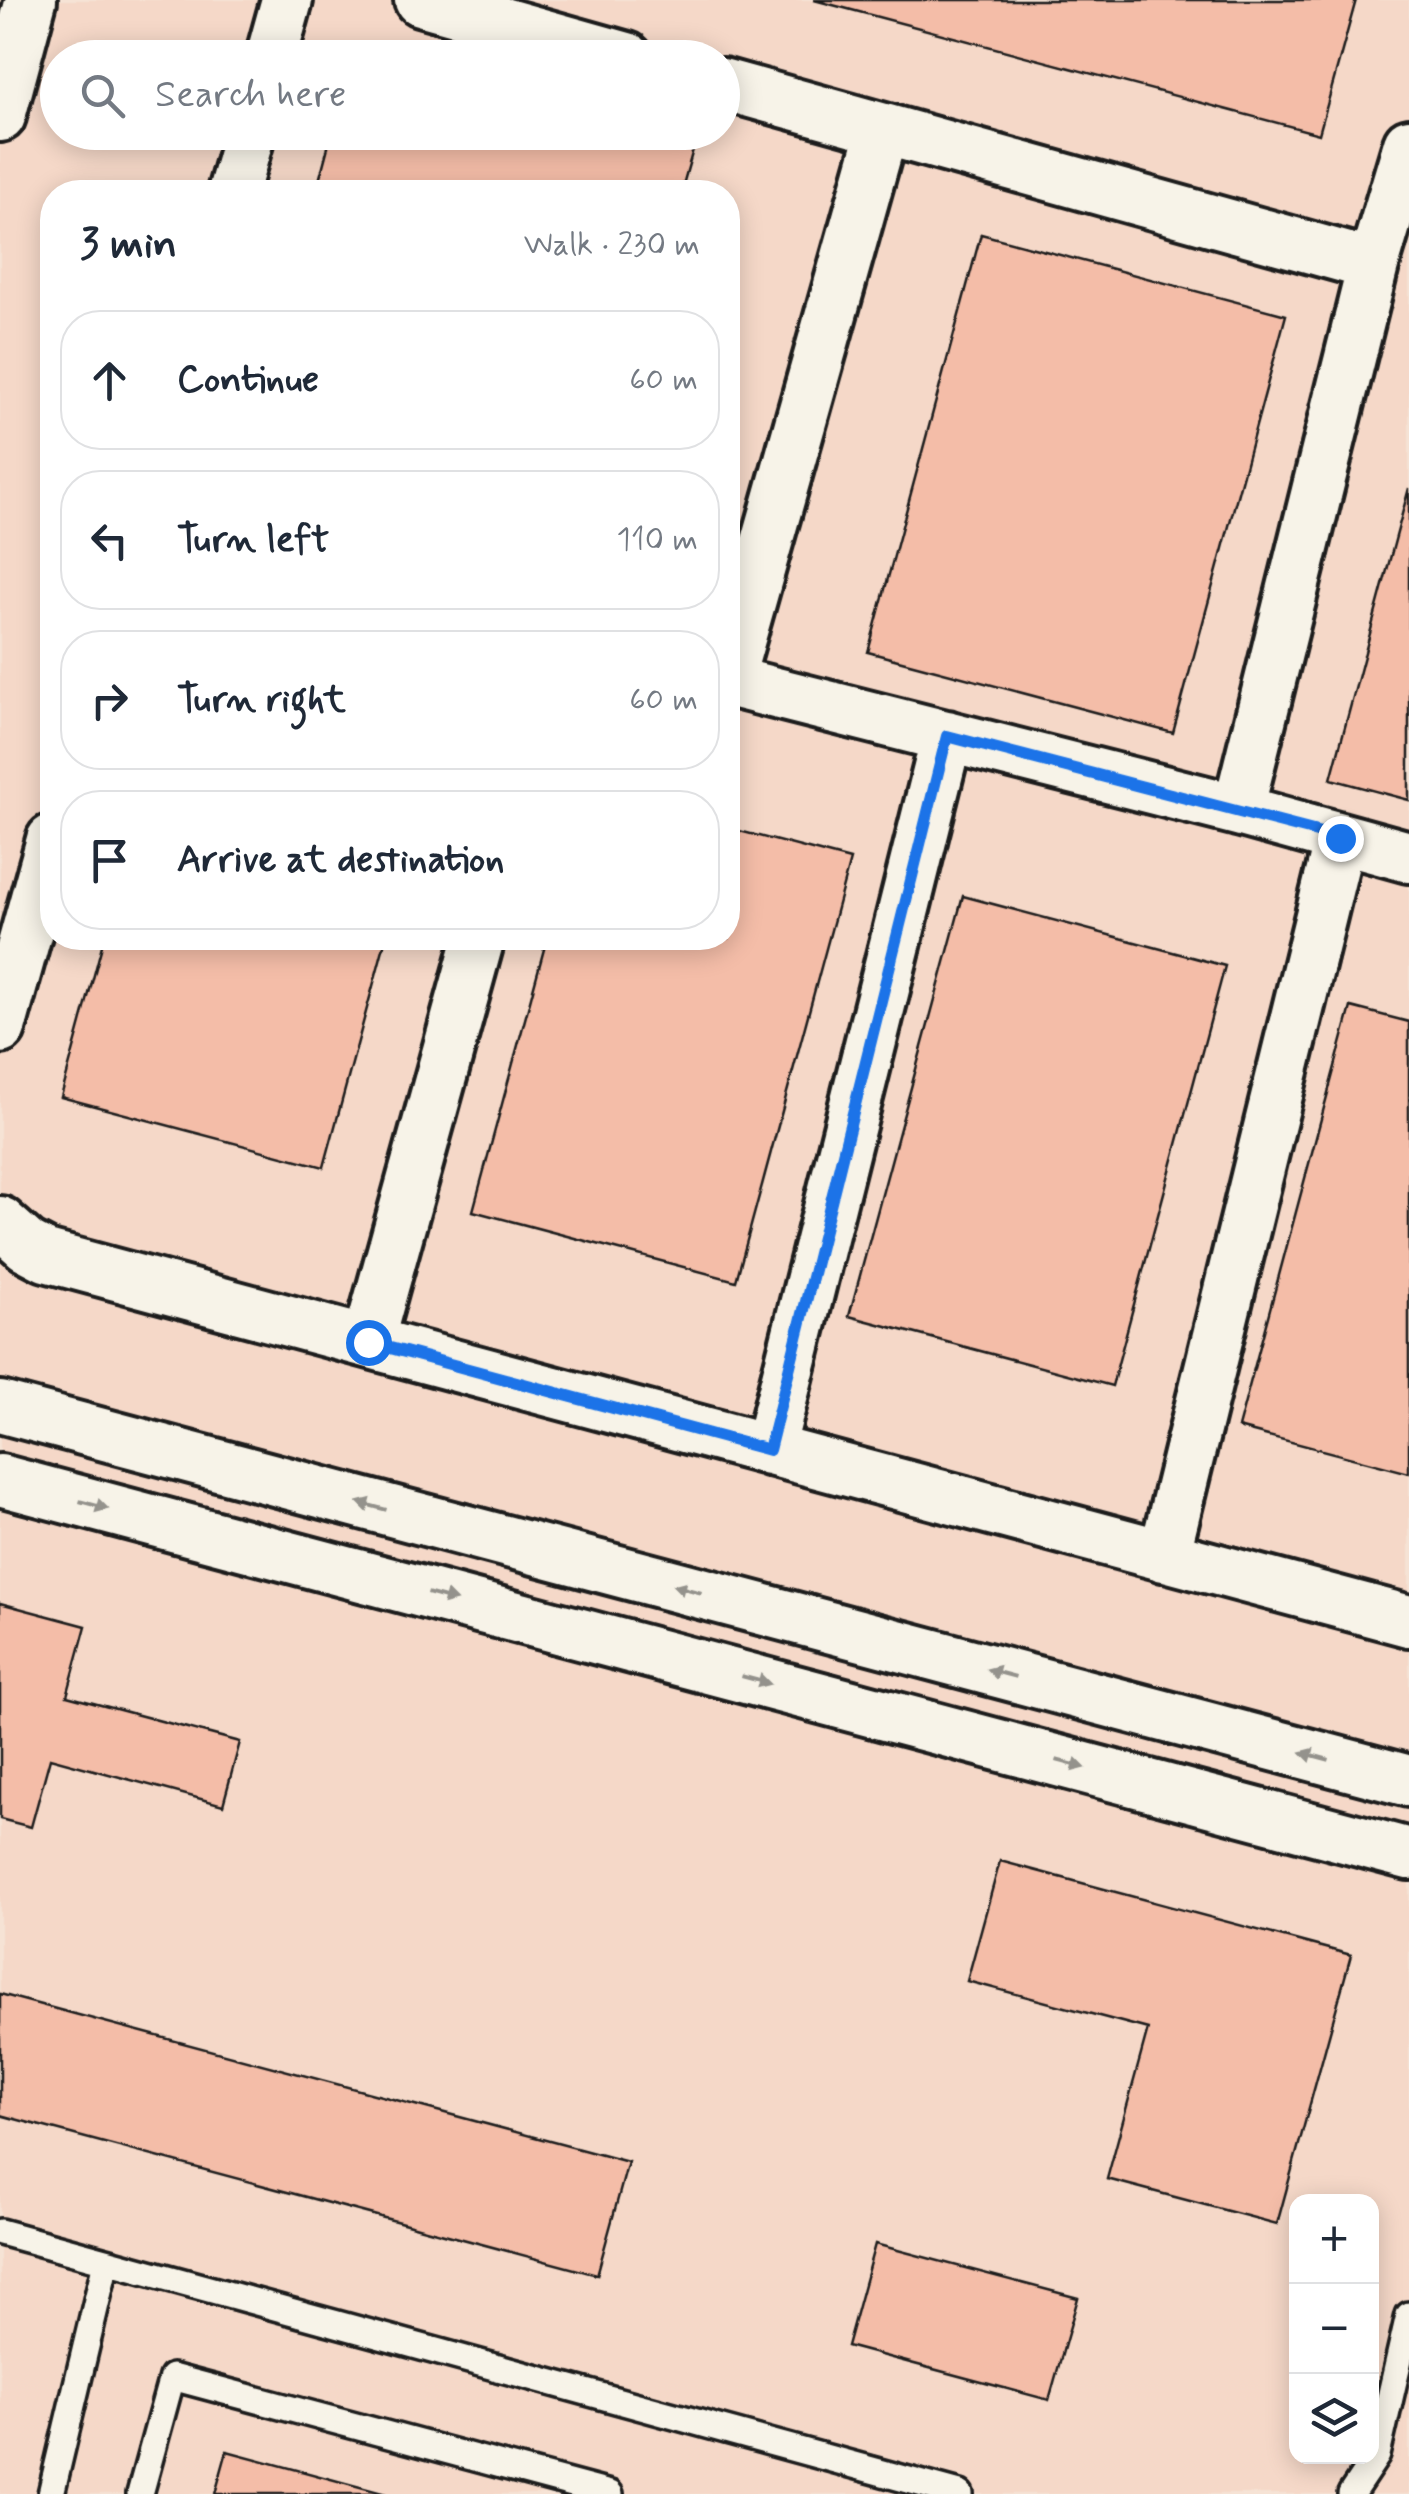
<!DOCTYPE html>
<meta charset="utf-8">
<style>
:root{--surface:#fff;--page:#f6f6f7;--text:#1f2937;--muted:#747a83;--line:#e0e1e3}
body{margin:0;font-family:Mynerve,sans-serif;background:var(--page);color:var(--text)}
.controls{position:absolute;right:30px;bottom:30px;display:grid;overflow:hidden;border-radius:20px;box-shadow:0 5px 25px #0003}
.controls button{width:90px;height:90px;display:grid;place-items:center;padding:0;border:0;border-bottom:2px solid var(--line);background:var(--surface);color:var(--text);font:50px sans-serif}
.stop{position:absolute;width:30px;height:30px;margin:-22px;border:8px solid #1a73e8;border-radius:50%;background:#fff}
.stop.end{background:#1a73e8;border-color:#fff;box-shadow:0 2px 10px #0008}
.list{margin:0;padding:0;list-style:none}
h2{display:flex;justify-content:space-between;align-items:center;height:130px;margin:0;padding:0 40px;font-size:42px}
h2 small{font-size:32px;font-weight:400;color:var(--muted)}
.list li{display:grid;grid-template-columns:65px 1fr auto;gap:30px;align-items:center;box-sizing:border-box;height:140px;margin:0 20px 20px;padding:0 20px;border:2px solid var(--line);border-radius:40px}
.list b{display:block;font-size:38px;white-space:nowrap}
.list em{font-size:32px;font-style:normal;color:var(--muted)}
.icon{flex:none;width:55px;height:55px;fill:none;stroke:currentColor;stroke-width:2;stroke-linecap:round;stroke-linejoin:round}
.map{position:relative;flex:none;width:1409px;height:2494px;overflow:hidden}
.search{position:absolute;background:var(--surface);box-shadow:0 5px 25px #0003;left:40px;top:40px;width:700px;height:110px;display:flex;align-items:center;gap:25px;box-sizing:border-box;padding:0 35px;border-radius:55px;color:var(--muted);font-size:38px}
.panel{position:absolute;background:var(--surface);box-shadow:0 5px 25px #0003;left:40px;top:180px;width:700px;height:770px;border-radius:40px}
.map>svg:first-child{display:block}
</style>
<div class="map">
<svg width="1409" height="2494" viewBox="0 0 1409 2494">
<rect width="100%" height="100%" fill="#f6e3d5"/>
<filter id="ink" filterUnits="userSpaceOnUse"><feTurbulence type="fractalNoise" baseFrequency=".01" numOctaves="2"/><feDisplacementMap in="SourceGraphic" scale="20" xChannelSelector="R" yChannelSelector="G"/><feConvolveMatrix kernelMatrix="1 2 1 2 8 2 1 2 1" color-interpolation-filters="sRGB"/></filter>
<g filter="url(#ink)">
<path fill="#f5d8c8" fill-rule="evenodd" d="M0,0H1409V2494H0ZM58,58H722V132H58ZM52,192H728V938H52ZM1296,2202H1372V2456H1296Z"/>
<path fill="#f4bda8" stroke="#1c1c1c" stroke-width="2.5" d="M814,0H1356L1319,134Z
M332,132H644L694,146L681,192H316Z
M981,234L1286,315L1173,733L868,652Z
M1409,488V800L1331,779Z
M728,828L850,860L736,1281L473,1211L547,938H728Z
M963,896L1225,966L1112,1386L849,1316Z
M104,938H386L324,1167L61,1097Z
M1351,1007L1409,1022V1473L1238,1428Z
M0,1603L86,1626L67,1696L240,1742L223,1805L50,1758L31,1827L0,1819Z
M1000,1861L1351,1955L1277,2224L1107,2179L1148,2029L967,1981Z
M0,1994L628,2162L597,2275L0,2115Z
M875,2244L1078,2298L1049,2400L847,2346Z
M227,2451L386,2494H215Z"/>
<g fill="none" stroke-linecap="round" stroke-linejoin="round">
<defs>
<path id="lane" d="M0,2232L960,2494
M51,2494L106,2262
M140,2494L172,2377L610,2494
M1351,2494L1377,2455L1409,2315"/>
<path id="street" d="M420,0L627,58
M271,58L287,0
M722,84L1373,265
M0,116L31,0
M233,192L250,132
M728,681L1238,810L1409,857
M728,681L883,129
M1238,810L1373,265L1409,144
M0,1028L52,840
M0,1222L27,1246L46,1256L1409,1621
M368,1342L479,938
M0,1407L1409,1781
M769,1450L947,736
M0,1480L1409,1854
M1164,1556L1340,838"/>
</defs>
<use href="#lane" stroke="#1c1c1c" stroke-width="32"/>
<use href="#street" stroke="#1c1c1c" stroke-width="58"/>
<use href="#lane" stroke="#f7f3e8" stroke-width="25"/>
<use href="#street" stroke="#f7f3e8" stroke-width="50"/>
</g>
<defs><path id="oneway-solid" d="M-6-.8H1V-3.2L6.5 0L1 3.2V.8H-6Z" transform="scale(2.5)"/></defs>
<g fill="#94928c">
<use href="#oneway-solid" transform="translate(94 1505) rotate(15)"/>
<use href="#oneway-solid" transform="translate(372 1506) rotate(-165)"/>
<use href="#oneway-solid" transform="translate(687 1589) rotate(-165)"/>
<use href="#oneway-solid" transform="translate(442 1597) rotate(15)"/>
<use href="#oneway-solid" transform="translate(1001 1673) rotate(-165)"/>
<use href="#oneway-solid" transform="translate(756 1680) rotate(15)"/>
<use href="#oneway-solid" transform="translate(1315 1756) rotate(-165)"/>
<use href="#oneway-solid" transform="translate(1071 1764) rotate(15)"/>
</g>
</g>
<g fill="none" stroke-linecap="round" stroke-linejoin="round" filter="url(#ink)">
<path stroke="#1a73e8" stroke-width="12" d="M368,1342L769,1450L947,736L1340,838"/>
</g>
</svg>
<div class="controls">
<button>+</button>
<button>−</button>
<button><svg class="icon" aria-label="layers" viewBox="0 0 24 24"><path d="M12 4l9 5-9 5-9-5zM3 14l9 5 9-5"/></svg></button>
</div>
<div class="stop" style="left:368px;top:1342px"></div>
<div class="stop end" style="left:1340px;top:838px"></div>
<div class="search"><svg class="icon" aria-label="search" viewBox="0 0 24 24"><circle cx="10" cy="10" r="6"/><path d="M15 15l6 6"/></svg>Search here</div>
<section class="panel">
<h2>3 min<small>Walk · 230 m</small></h2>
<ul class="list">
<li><svg class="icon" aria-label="ahead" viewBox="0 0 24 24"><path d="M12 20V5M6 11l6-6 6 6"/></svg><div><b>Continue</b></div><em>60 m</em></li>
<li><svg class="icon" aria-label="left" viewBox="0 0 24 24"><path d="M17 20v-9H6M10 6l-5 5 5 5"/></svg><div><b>Turn left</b></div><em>110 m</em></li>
<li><svg class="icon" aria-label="right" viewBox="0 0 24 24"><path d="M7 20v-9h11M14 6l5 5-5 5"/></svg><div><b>Turn right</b></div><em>60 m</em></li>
<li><svg class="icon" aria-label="arrive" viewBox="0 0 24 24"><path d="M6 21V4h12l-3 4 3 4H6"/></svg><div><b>Arrive at destination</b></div></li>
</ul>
</section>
</div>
